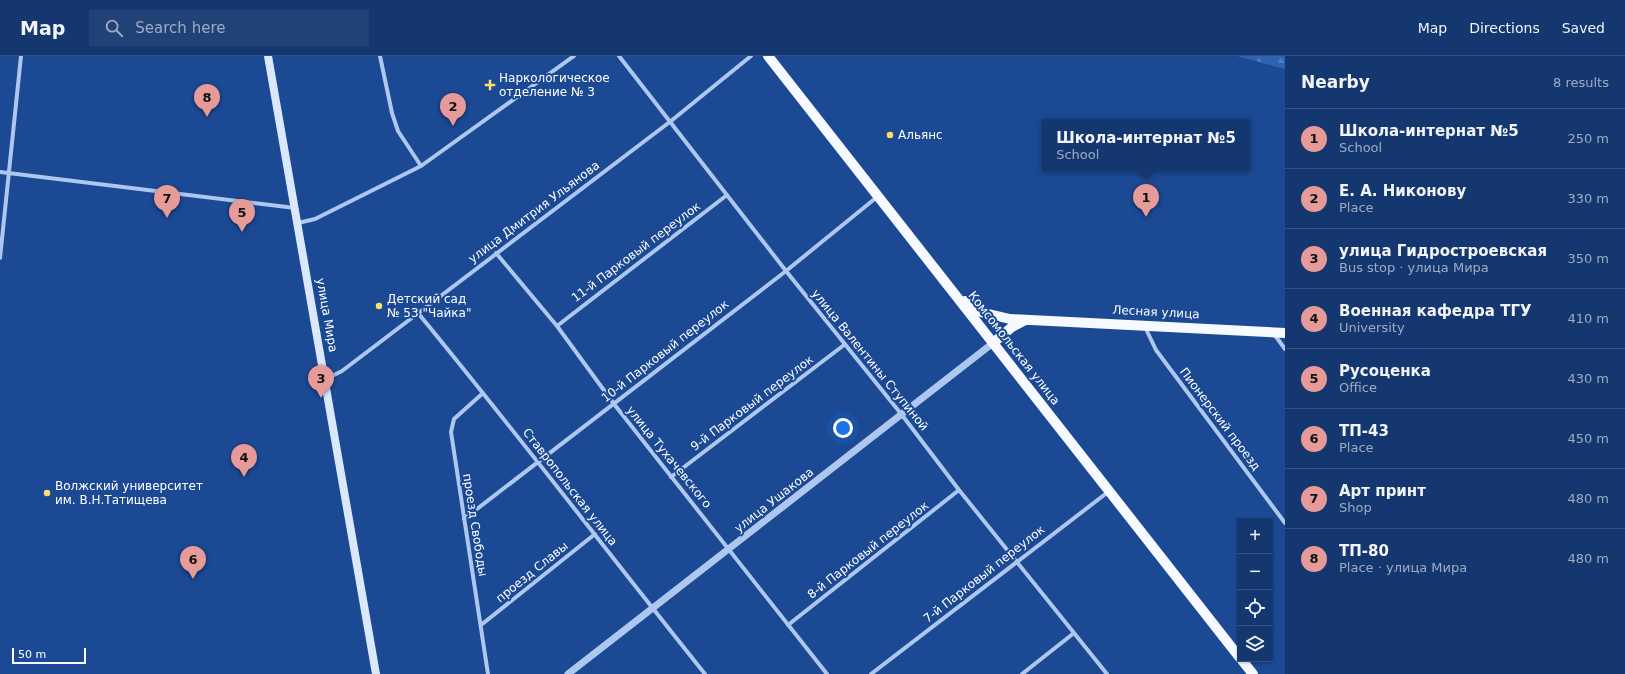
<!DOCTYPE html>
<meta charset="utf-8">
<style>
:root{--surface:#14376f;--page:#214277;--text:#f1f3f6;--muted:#9dacc3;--line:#335182;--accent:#e69b98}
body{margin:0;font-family:"DejaVu Sans",sans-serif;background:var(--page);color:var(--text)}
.controls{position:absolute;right:12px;bottom:12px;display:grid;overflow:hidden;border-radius:0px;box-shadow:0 1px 3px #0004}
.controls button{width:36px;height:36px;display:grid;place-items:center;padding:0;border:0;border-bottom:1px solid var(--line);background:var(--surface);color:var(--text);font:20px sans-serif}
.scale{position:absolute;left:12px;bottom:10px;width:74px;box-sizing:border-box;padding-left:4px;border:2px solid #fff;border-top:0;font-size:11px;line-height:14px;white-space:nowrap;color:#fff;-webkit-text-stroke:3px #1b4994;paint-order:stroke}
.you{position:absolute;left:843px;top:372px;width:14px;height:14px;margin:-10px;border:3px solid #fff;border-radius:50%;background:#1a73e8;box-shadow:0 0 0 6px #1a73e833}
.badge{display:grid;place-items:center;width:26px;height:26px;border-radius:50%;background:var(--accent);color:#111;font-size:13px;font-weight:700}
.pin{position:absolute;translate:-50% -33px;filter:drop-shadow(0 1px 2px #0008)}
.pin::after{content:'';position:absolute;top:21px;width:14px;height:12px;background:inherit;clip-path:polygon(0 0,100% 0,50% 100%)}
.popup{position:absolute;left:1042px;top:63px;width:208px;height:52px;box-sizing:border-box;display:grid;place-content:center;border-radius:0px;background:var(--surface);filter:drop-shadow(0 1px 3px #0005);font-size:13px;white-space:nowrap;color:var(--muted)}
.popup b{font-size:15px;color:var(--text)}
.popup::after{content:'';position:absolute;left:50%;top:100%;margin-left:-8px;border:8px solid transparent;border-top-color:var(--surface)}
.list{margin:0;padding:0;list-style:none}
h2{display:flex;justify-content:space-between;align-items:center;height:52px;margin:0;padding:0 16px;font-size:17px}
h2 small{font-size:13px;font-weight:400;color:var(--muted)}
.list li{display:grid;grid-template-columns:26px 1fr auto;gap:12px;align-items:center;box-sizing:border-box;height:60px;padding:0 16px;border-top:1px solid var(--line)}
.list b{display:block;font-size:15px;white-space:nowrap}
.list p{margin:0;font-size:13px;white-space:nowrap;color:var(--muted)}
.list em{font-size:13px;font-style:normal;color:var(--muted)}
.icon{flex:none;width:22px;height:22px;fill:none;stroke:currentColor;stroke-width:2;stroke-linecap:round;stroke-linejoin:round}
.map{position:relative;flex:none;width:1285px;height:618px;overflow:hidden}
header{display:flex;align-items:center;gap:24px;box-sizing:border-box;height:56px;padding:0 20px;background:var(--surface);border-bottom:1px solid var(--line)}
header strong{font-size:19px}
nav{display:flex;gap:22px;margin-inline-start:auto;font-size:14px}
.search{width:280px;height:36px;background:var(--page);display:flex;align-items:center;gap:10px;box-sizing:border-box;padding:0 14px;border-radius:0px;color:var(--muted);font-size:15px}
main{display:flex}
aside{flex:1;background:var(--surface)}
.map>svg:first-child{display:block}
</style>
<header>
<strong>Map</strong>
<div class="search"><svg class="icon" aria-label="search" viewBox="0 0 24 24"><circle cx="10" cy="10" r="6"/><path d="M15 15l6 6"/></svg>Search here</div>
<nav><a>Map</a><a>Directions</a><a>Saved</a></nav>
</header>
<main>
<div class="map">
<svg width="1285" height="618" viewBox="0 0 1285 618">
<defs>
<pattern id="forest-firs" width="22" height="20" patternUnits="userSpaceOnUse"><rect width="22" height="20" fill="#2f62b2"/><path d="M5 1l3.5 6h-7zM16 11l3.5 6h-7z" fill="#4e7abe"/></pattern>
</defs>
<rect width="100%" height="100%" fill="#1b4994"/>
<path fill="url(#forest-firs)" d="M1237,0H1285V13Z"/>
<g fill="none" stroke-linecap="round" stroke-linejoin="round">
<path stroke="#adc7ef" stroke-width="4" d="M380,0L392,57L398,75L421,110
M619,0L786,215L902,359L959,434L1107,618
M0,116L295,152
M298,167L315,163L421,110L574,0
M496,197L557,270L614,348L827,618
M0,202L21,0
M418,257C516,376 609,498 705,618
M557,270L727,139
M1145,271L1156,294L1285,467
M1274,278L1285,293
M326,323L342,315L671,65L751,0
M483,337L454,363L451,376L488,618
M671,421L844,289
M464,463L786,215L877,141
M481,569L595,478
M788,569L959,434
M871,618L1108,436
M1022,618L1074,577"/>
<path stroke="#adc7ef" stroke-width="7" d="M568,618L993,287"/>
<path stroke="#dbe7fb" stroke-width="8" d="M268,0L376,618"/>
<path stroke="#f6f9ff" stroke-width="10" d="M768,0L1240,602
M965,245L980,256L1010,263L1285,277
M993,287L1012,271L1025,264
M1241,603L1253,618"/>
</g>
<g fill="#ffdd6c" stroke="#1b4994" stroke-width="1.5">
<path d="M488 23h4v4h4v4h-4v4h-4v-4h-4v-4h4z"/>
<circle cx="890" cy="79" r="4"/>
<circle cx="379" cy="250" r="4"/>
<circle cx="47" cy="437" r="4"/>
</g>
<g text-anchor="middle" stroke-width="4" stroke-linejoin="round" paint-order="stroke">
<g font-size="12" fill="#fff" stroke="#1b4994" text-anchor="start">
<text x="499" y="26">Наркологическое<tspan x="499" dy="14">отделение № 3</tspan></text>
<text x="898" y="83">Альянс</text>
<text x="387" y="247">Детский сад<tspan x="387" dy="14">№ 53 "Чайка"</tspan></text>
<text x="55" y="434">Волжский университет<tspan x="55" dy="14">им. В.Н.Татищева</tspan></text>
</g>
<g font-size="12" fill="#fff" stroke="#1b4994">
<text transform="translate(534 156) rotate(-37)" y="4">улица Дмитрия Ульянова</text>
<text transform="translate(636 196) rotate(-37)" y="4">11-й Парковый переулок</text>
<text transform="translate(1156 256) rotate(3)" y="4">Лесная улица</text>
<text transform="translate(327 259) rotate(80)" y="4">улица Мира</text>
<text transform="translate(1014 292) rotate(52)" y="4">Комсомольская улица</text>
<text transform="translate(665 295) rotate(-38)" y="4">10-й Парковый переулок</text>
<text transform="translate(870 304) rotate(51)" y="4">улица Валентины Ступиной</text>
<text transform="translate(752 347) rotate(-37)" y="4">9-й Парковый переулок</text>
<text transform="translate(1220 363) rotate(53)" y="4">Пионерский проезд</text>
<text transform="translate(669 401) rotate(51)" y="4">улица Тухачевского</text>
<text transform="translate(570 431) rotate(52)" y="4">Ставропольская улица</text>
<text transform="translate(774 444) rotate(-38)" y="4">улица Ушакова</text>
<text transform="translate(475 469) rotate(81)" y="4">проезд Свободы</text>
<text transform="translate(868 494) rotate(-38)" y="4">8-й Парковый переулок</text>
<text transform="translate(532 516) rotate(-39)" y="4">проезд Славы</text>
<text transform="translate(984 518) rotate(-38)" y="4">7-й Парковый переулок</text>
</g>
</g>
</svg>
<div class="controls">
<button>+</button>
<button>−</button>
<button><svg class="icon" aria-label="locate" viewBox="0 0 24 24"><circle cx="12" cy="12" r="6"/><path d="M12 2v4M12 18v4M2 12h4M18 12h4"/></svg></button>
<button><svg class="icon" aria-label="layers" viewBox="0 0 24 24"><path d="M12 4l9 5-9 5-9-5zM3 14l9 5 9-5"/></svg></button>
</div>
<div class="scale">50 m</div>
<div class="you"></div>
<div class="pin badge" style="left:1146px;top:161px">1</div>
<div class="popup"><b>Школа-интернат №5</b>School</div>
<div class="pin badge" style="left:453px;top:70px">2</div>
<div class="pin badge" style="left:321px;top:342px">3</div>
<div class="pin badge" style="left:244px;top:421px">4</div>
<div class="pin badge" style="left:242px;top:176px">5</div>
<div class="pin badge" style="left:193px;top:523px">6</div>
<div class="pin badge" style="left:167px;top:162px">7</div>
<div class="pin badge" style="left:207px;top:61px">8</div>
</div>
<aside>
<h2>Nearby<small>8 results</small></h2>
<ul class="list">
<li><span class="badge">1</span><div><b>Школа-интернат №5</b><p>School</p></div><em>250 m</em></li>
<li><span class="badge">2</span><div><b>Е. А. Никонову</b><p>Place</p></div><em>330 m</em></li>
<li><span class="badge">3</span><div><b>улица Гидростроевская</b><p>Bus stop · улица Мира</p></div><em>350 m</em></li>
<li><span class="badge">4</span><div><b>Военная кафедра ТГУ</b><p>University</p></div><em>410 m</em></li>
<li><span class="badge">5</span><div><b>Русоценка</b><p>Office</p></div><em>430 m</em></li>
<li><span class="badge">6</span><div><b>ТП-43</b><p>Place</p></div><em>450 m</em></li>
<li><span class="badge">7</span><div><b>Арт принт</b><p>Shop</p></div><em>480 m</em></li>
<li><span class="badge">8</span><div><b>ТП-80</b><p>Place · улица Мира</p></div><em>480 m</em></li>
</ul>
</aside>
</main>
